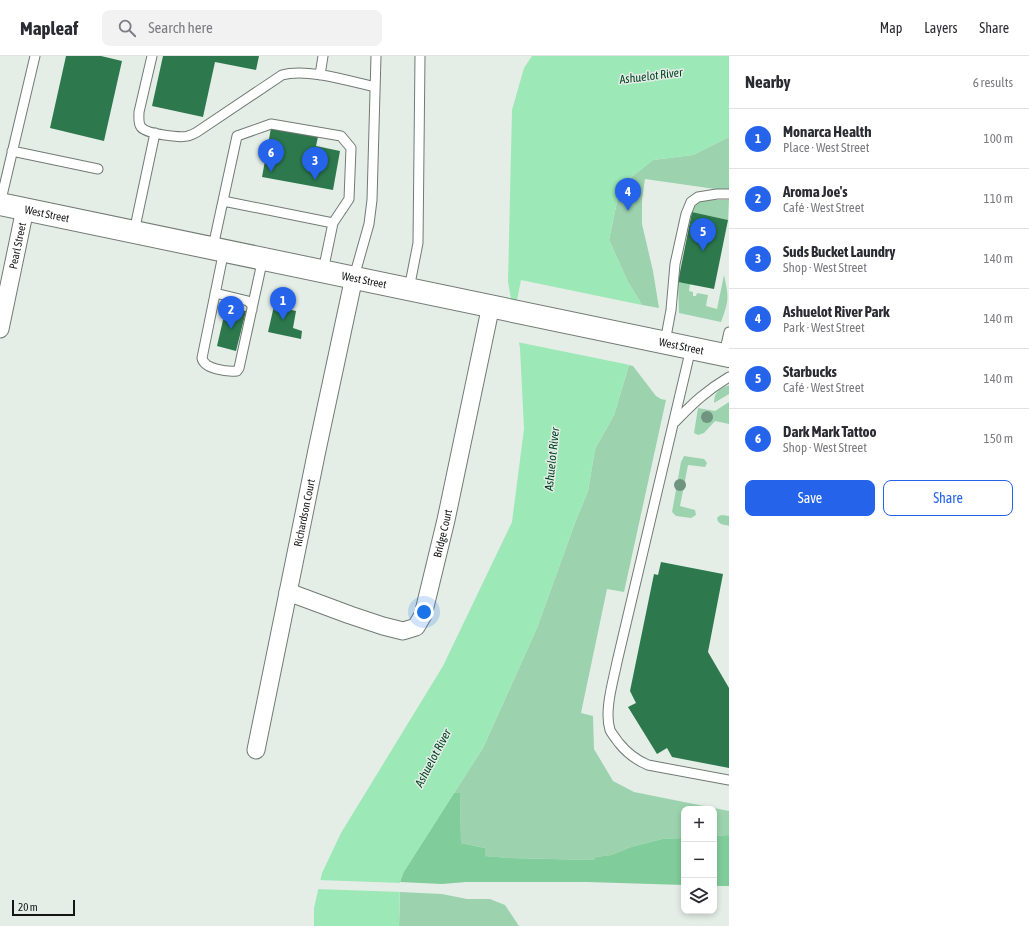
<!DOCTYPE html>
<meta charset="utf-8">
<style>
:root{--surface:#fff;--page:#f2f2f3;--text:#2b2b33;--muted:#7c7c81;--line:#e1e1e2;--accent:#2563eb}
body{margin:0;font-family:"Asap Condensed",sans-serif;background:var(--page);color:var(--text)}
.controls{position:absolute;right:12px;bottom:12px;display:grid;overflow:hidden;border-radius:8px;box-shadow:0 2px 6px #0003}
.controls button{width:36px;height:36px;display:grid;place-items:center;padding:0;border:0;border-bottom:1px solid var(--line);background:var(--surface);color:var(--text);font:20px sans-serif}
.scale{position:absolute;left:12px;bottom:10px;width:63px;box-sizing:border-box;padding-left:4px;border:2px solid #131614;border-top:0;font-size:11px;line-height:14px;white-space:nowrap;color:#131614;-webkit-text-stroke:3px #e4eee7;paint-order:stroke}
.you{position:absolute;left:424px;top:556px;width:14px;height:14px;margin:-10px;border:3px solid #fff;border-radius:50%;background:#1a73e8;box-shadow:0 0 0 6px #1a73e833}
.badge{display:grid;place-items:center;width:26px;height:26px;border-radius:50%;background:var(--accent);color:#fff;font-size:13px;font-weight:700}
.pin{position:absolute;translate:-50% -33px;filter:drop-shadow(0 1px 2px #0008)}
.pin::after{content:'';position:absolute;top:21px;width:14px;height:12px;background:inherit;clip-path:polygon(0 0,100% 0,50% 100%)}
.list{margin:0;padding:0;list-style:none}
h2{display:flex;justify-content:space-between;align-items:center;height:52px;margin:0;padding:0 16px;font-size:17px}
h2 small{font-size:13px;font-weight:400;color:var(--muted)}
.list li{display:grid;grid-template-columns:26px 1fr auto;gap:12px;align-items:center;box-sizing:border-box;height:60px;padding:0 16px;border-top:1px solid var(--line)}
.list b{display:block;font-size:15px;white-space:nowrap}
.list p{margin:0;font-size:13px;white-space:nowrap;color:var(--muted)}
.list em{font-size:13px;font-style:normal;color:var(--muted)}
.actions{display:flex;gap:8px;padding:12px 16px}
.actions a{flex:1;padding:9px 0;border:1px solid var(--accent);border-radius:8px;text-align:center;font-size:14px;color:var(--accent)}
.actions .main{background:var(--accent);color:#fff}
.icon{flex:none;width:22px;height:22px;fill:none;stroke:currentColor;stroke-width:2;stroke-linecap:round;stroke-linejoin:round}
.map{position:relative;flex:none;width:729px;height:870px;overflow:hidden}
header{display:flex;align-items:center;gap:24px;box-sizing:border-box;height:56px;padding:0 20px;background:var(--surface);border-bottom:1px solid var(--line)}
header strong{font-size:19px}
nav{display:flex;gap:22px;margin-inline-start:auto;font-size:14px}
.search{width:280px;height:36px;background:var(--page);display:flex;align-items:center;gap:10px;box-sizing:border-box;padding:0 14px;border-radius:8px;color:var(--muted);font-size:15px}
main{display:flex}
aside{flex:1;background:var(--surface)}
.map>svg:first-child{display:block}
</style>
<header>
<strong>Mapleaf</strong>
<div class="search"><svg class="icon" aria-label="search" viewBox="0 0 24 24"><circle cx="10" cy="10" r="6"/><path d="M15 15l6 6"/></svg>Search here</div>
<nav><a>Map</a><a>Layers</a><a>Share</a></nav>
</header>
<main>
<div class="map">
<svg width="729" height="870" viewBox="0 0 729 870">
<rect width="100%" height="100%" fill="#e4eee7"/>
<path fill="#9cd3ae" d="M729,81V135L645,123L642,143V168L653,215L659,252L642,249L628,226L609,184L618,141L624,127L653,104L693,99Z
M705,144H729L728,164L692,156C694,149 698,146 705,144Z
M724,219C729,242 729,244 721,266L679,257L678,226L690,228L689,235L693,236V240H696L697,237L708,239L706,250L717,253Z
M629,309L633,310L656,340L661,343L666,344L624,536L607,533L581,657L593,660L594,693L613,725L634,736L729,755V779L714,780V753H684V782L662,783L631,791L611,799L596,801L593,804L509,802L484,800L485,792L461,787L460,738L454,737L483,692L537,572L576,464L588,435L595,393L614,359Z
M729,329V338L714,347C715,335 718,334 729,329Z
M729,346V368L715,365L704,377L698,379L694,377L698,352L715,355Z
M684,400L704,403L707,407L705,411L688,409L680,450L695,454L696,459L691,462L676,460L672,456L681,406Z
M722,459L729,460V470C723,468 718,469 717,462L719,460Z
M400,836L442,838L467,843H490L505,849L519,870H399Z"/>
<path fill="#81cc9b" d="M454,737H460L461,787L485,792V800L509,802L593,804L596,801L611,799L631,791L662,783L684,782V829L587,826H466L442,828L400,826L403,817Z
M729,779V830H714V780Z"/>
<path fill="#9ce8b6" d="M532,0H729V81L693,99L653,104L624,127L618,141L609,184L628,226L642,249L628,312L614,359L595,393L588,435L576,464L537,572L483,692L403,817L400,826L399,870H314V852L322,817L341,777L443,610L512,466L524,373L520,292L508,226L512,54L524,12Z"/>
<path fill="#e4eee7" d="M521,224L642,249L630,309L517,286L513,264Z
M318,824L402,827V836L316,833Z"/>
<path fill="#2d794d" d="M66,0H101L122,5L104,85L50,72Z
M163,0H259L256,14L215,6L203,61L152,50Z
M271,72L318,81L316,90L340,95L333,134L262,121Z
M692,156L728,164L714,233L678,226Z
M274,250L296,255L293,272L302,275L301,283L268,276Z
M226,251L246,255L236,295L217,290Z
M661,506L723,518L708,596L729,632V712L672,701L667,692L657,698L628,651L636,647L630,635L654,518L658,519Z"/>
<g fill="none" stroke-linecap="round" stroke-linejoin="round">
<defs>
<path id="lane" d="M152,0L139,56C139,61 138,67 141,71C146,78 180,82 188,80C191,79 194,78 197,76L282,19C307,12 349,25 375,31
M320,19L323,0
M12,95L98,113
M223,145L333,167L323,215
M0,148L35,0
M134,176L155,77
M213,191L237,80L271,68L341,80L351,92L349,143L333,167
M224,194L202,302C204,313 227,316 237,315L239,312L263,202
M354,221L369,168L372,144L376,0
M409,233L418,187L420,0
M215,237L248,245L252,249V254
M665,286L671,254L675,208L686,158L691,146L698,141L717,138H729
M691,292L617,606C613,626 604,655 610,674C612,678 616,683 619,687C627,697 636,704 648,709L729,724
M724,298L729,276
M675,366C693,347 707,334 729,321"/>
<g id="street">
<path id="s1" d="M0,273L25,153"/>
<path id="s2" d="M288,536L350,559L383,570L403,575L416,571L423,559L446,464L491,249"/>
<path id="s3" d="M256,694L317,394L354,221"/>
</g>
<g id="secondary">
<path id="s4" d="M0,148L729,300"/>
</g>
</defs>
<use href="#lane" stroke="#717b74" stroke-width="11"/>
<use href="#street" stroke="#717b74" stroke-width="19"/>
<use href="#secondary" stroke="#717b74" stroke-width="24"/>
<use href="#lane" stroke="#fff" stroke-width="9"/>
<use href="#street" stroke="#fff" stroke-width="17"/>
<use href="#secondary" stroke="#fff" stroke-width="22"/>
</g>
<g fill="#709480">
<circle cx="707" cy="361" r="6"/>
<circle cx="680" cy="429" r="6"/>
</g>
<g text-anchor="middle" stroke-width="3" stroke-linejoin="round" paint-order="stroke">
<g font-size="11" fill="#131614" stroke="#e4eee7">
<text dy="4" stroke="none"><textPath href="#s4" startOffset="48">West Street</textPath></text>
<text dy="4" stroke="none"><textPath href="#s1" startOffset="85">Pearl Street</textPath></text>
<text dy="4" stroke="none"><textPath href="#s4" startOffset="372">West Street</textPath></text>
<text dy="4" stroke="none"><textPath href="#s4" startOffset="696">West Street</textPath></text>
<text dy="4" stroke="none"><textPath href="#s3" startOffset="242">Richardson Court</textPath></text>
<text dy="4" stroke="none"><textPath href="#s2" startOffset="233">Bridge Court</textPath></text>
</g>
<g font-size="12" font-style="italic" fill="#013f21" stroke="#e4eee7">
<text transform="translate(651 20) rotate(-7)" y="4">Ashuelot River</text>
<text transform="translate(552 403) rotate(-84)" y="4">Ashuelot River</text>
<text transform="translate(433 702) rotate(-62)" y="4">Ashuelot River</text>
</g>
</g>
</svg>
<div class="controls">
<button>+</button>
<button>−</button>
<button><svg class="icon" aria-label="layers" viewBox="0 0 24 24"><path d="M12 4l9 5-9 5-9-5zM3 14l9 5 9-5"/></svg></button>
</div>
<div class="scale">20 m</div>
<div class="you"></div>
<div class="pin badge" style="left:283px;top:264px">1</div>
<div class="pin badge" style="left:231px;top:273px">2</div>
<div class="pin badge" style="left:315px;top:124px">3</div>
<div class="pin badge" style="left:628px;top:155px">4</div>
<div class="pin badge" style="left:703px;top:195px">5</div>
<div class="pin badge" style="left:271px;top:116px">6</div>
</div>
<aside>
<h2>Nearby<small>6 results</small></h2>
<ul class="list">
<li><span class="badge">1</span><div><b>Monarca Health</b><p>Place · West Street</p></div><em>100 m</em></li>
<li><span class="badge">2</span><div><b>Aroma Joe's</b><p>Café · West Street</p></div><em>110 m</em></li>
<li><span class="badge">3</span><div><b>Suds Bucket Laundry</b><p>Shop · West Street</p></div><em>140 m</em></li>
<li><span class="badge">4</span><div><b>Ashuelot River Park</b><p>Park · West Street</p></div><em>140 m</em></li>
<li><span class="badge">5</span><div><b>Starbucks</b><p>Café · West Street</p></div><em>140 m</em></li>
<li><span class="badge">6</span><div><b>Dark Mark Tattoo</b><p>Shop · West Street</p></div><em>150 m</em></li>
</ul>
<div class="actions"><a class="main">Save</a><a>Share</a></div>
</aside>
</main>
